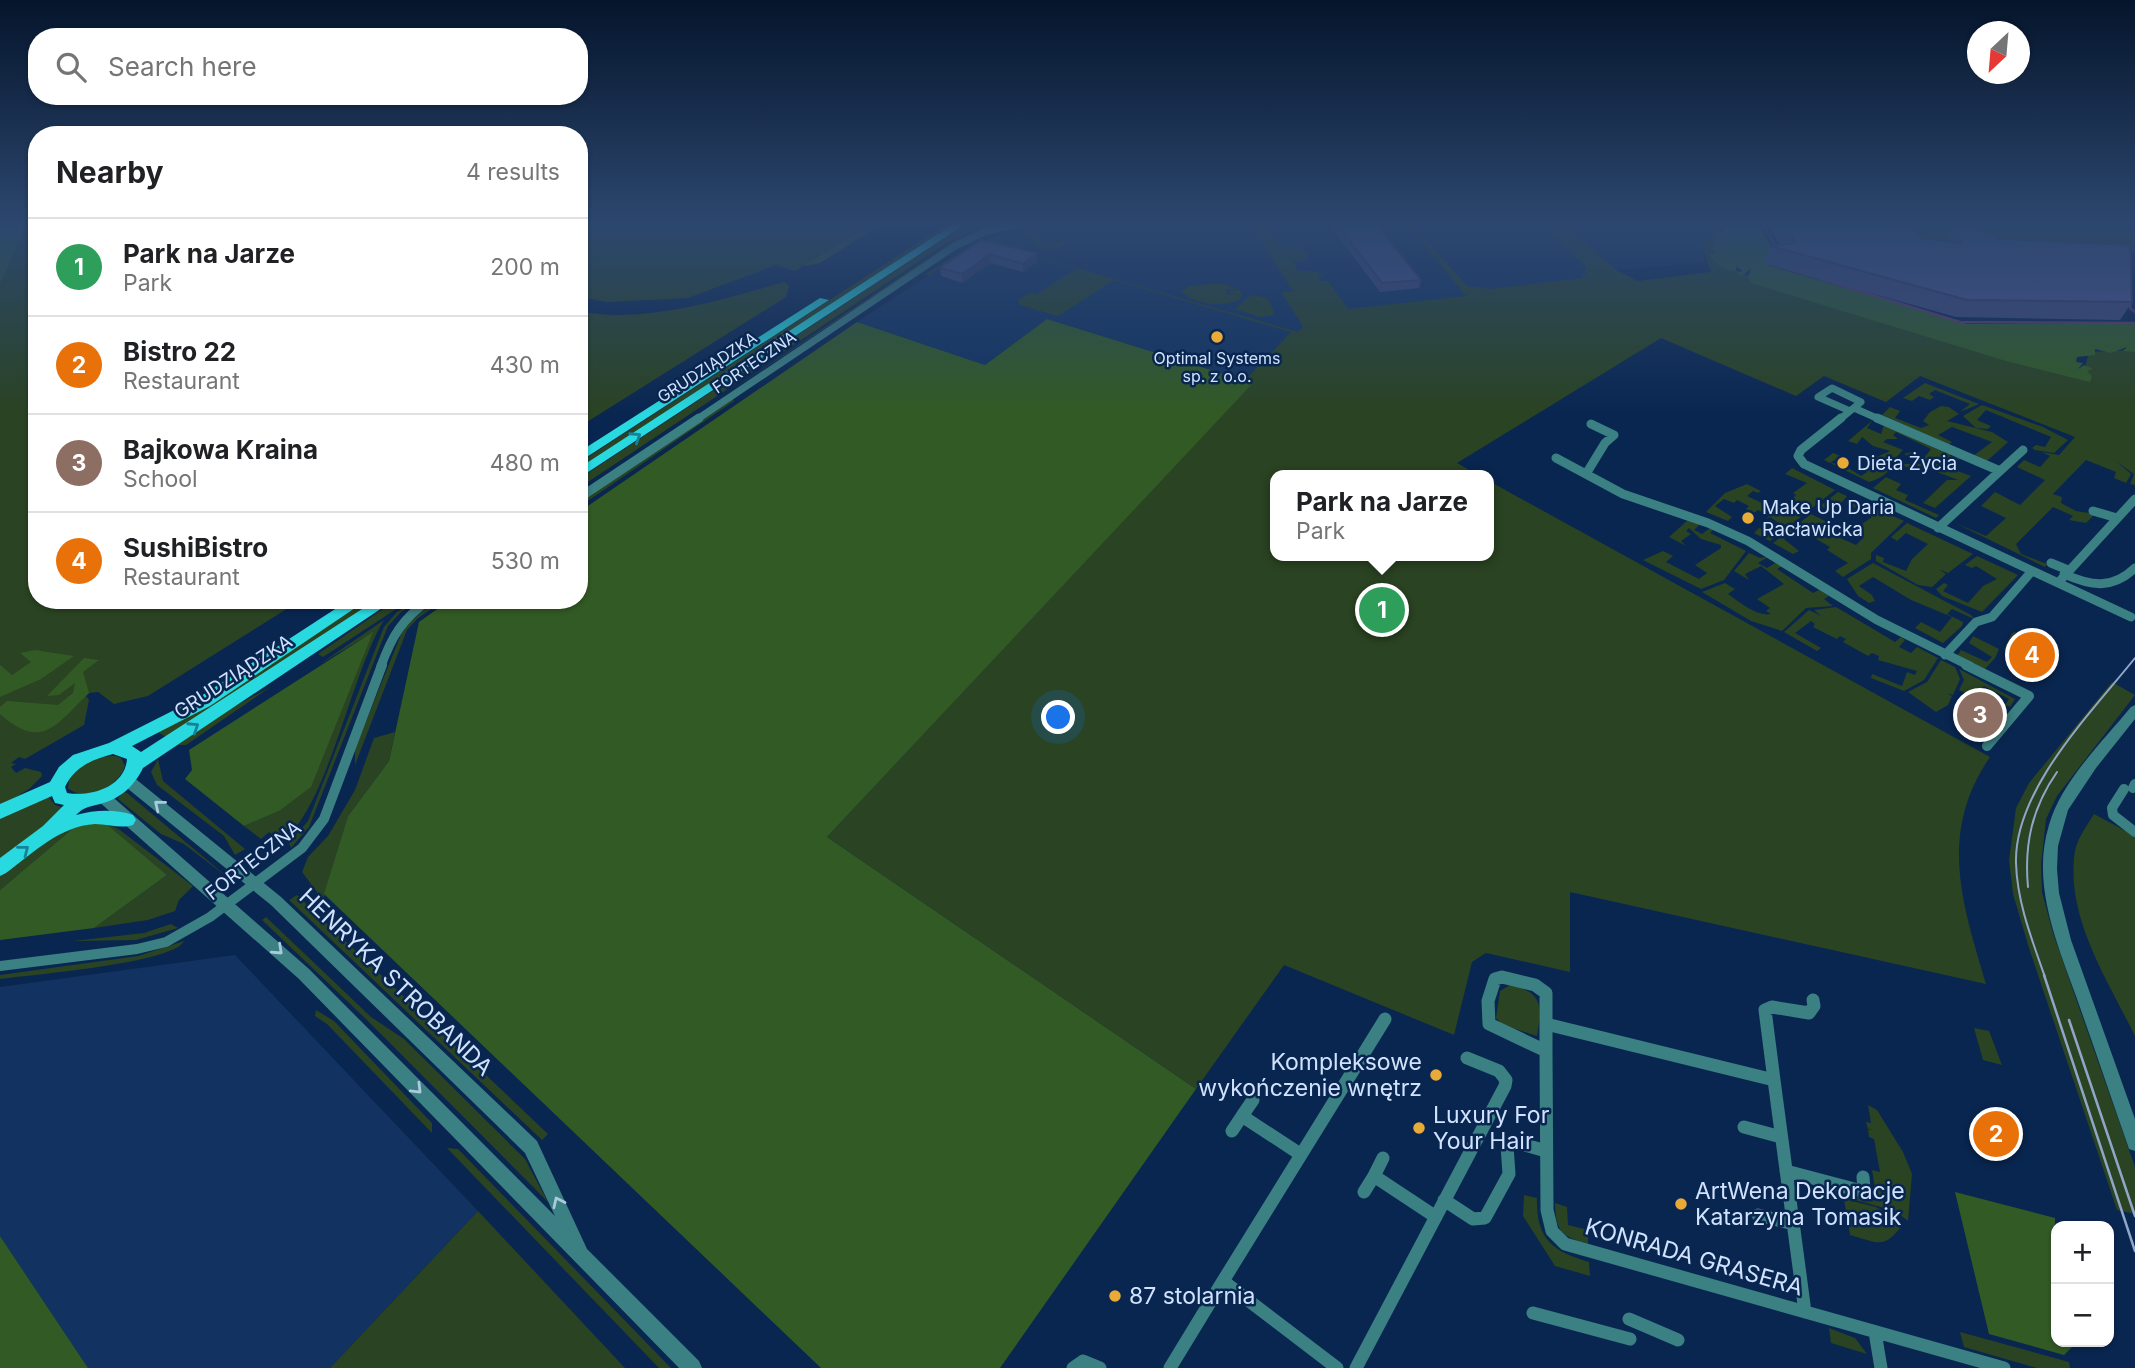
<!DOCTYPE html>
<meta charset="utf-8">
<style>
:root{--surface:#fff;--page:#f2f2f2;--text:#202124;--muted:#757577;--line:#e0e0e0;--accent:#0b8043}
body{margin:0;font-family:Inter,sans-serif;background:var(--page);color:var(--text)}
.controls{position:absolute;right:21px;bottom:21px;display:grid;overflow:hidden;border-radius:14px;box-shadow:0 2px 5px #0004}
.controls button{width:63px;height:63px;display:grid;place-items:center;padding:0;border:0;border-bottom:2px solid var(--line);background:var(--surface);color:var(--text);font:35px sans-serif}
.compass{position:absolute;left:1967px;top:21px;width:63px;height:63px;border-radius:50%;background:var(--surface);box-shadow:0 2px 5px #0004;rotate:206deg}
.you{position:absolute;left:1059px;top:718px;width:24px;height:24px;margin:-18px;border:5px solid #fff;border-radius:50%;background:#1a73e8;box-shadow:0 0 0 10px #1a73e833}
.badge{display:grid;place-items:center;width:46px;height:46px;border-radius:50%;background:var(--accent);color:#fff;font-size:23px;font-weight:700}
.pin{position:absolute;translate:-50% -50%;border:4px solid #fff;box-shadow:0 2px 7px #0006}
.popup{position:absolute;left:1270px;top:470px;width:224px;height:91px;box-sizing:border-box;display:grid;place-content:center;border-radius:14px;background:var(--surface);filter:drop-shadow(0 2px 5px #0005);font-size:23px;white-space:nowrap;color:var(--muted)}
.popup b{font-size:26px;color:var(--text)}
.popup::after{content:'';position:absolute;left:50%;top:100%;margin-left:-14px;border:14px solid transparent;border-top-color:var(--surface)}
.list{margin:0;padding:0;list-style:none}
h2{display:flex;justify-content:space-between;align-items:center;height:91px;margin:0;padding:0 28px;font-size:30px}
h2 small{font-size:23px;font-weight:400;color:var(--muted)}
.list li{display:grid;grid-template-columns:46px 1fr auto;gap:21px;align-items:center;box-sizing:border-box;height:98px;padding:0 28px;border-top:2px solid var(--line)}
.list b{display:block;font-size:26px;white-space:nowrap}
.list p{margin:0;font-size:23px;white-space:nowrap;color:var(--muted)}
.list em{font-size:23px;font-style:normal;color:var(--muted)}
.icon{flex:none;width:38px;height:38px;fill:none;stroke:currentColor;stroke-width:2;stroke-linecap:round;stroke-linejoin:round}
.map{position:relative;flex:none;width:2135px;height:1368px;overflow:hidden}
.search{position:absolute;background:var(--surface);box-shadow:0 2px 5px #0004;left:28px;top:28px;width:560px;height:77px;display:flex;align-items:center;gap:18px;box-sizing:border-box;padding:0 24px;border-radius:28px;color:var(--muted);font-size:26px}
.panel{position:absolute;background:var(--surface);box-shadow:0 2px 5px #0004;left:28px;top:126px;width:560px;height:483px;border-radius:28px}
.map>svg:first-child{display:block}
</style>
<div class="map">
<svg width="2135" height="1368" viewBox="0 0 2135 1368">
<rect width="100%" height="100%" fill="#092650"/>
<path fill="#123261" d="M1080,223H1541L1605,285L1253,383L1047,319L985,365L857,322L981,241L1020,230Z
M1565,223H1697L1699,231L1714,232L1717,237L1701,243L1705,262L1616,270Z
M235,955L478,1211L330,1368H88L0,1236V987Z"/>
<path fill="#2a4322" d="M27,223H37V600H301L148,696L114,704L98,692L89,693L86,696L89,700L84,725L25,759L19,757L11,763L16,764L11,767L16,773L25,768L41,772L42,776L29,789L0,807V284Z
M579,223H873L795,271L776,265L688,298L607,302L579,297Z
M948,223H956L579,469V463Z
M968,223L986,225L945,244L579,488V479Z
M1006,223L960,240L731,390L954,241L986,227Z
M1074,223L1073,227L1072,224L1047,226V229L1039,227L1036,230L1041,243L1069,241C1058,248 1047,254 1033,245L1032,236C1021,231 1004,229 997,241L1003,247L1298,332L1303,326L1281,292L1293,291L1249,223H1281L1267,226L1281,246L1299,247L1309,255L1305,260L1293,262L1298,271H1312L1324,275L1318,277L1320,281H1328L1348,309L1466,296L1407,223H1411L1467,286L1489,289L1583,278L1582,274L1590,278L1585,273L1586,267L1541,223H1565L1616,270L1638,281L1711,272L1701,243L1717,236L1714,232L1699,231L1697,223H1712L1725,237L1731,268L1760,281L2083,376L2089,352L2135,350V485L2130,484L2134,474L2117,462L2131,474L2126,483L2114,478L2116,472L2086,460L2053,494L2062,497L2061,503L2076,511L2095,514L2086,523L2069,520L2073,516L2053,507L2016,544L2021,554L2047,564L2045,567L1955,523L1986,536L2006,518L1981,506L1995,492L2020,505L2045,480L2017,467L2024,460L2040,467L2050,456L2042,452L2059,455L2075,437L1920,376L1886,402L1824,376L1796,396L1661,338L1457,463L1478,475H1275V556H1489V481L1990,757C1938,833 1962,903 1986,984L1570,892V972L1486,953L1472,962L1454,1035L1284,965L1196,1089L827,837L1252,383L1245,380L1291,332L1114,280L1058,316L1020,305L1018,300L1032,292L1037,294L1076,269L981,241L930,274L933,275H925C985,235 1003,230 1074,223Z
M1832,223H2086L2135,231V252L1942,249Z
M784,282L789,286L786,297L579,427V311C641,325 724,299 784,282Z
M1222,283L1238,289L1226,290L1228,295L1231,294L1229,291L1240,290L1242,295L1239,300C1224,308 1192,304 1181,291L1189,286Z
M1251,295L1267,298L1274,311L1273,315L1260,317L1235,309Z
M1925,383L1979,404L1960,412L1970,404L1935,390L1929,394L1934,397L1930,400L1919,396L1912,401L1903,398Z
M733,399L734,401L579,507V503Z
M1982,405L2043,427L2068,440L2054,453L2035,450L2032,448L2036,445L2045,447L2051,437L1986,410L1977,420L1991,426L1988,429L1976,428L1963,416Z
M1941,406L1949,407L1959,414L1947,421L1992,432L2008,442L1987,461L1973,456L1992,442L1952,427L1938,435L1952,442L1949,445L1882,415L1890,407L1900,411L1895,418L1921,428L1929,425L1923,421L1930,412Z
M1873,420L1867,428L1881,434L1884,425L1952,454L1949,456L1961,458C1940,465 1924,463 1904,454L1911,452L1924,458L1931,449L1896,432L1893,435L1898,439H1887L1883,442L1903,450C1889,463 1895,474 1869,482L1824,460L1833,453L1841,456L1830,463L1842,464L1861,476L1867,472L1863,469H1869L1876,463L1870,460L1890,451L1873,446L1862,437L1857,444L1848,441Z
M1900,464H1938L1971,476L1935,508L1923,503L1947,480H1958L1922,466L1916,471Z
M1792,468L1835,490L1770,541L1754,533L1759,528L1770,532L1779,523L1770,517L1766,519L1770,515L1758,510L1754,513L1746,509L1749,506L1737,500L1734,503L1724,499L1715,506L1732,517L1728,521L1706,512L1725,493L1747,484L1761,491L1758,493L1753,491L1747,496L1764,504L1767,503L1786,511L1798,505L1790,501L1796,495L1793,493L1807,483L1785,474Z
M1886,477L1901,484L1896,490L1908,495L1905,500L1939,515L1936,518L1873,488Z
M1838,492L1847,496L1843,501L1852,505L1858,500L1904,521L1871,553V559L1843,577L1835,571L1848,563L1827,550L1830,547L1797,528L1784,539L1799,551L1793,554L1773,543L1811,514L1829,523L1820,529L1856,545L1863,538L1852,531L1872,517L1843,501L1834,510L1835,513L1820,506Z
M1688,520L1700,524L1694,530L1702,534L1710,528L1714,529L1710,533L1746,551L1724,580L1701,589L1643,560L1663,551L1673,556L1666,562L1699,579L1707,573L1695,565L1721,548V545L1701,539L1689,528L1686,531L1691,534L1681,541L1686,546L1669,537Z
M1907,523L1973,554L1948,573L1939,569L1946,574L1932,587L1918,585L1876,561V555L1884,558L1883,562L1906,571L1912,559L1928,544L1906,533L1897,541L1891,537Z
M1749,553L1760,558L1768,557L1758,563L1767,568L1777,562L1782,566L1777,569L1813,593L1819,590L1829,596L1824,599L1833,606L1806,608L1782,631L1751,621L1702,592L1725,583L1735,589L1728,594C1741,603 1757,617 1771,614L1766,611L1770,608L1757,599L1784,584L1761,566L1745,574L1749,580L1734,571Z
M1977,556L2018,575L1982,612L1942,596L1936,589L1944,583L1948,585L1943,591L1968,603L1983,586L1997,579L1976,566L1972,568L1965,565Z
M1873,563L1971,615L1974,619L1952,609L1947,614L1963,622L1962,626L1943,643L1915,628L1921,622L1940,632L1952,617L1911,600L1873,577L1859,586L1872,595L1875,601L1869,603L1858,596L1847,579Z
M368,600H380L169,739L158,732L193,714Z
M396,600H410L323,657L318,654Z
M416,600H420L401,612L388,626L309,827L291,848L289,843L308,821L384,627L397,612Z
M436,600H444L417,619L407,630L355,765V749L404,627Z
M1836,607L1895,642L1901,637L1905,640L1899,647L1911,653L1917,647L1938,658L1924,680L1904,691L1871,678L1872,674L1902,686L1907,672L1915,675L1917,671L1878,660L1879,656L1872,653L1868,656L1843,642L1846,639L1840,636L1837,639L1813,627L1815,624L1811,621L1795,633L1821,648L1817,651L1784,632L1809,610L1821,616L1814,610Z
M384,620C350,676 329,804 282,842L269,832L261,839L244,826L279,811L372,633L320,664Z
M2015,632L2055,652L2056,653H2049L2053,657L2048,663L2044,661L2048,655L2021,642L2011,654L2004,649L2012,633Z
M1973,636L1999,649L1995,658L1984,670L1957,656L1961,650L1987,662L1992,657L1969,643Z
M1941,660L1955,667L1960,679L1953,695L1947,693L1952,696L1948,705L1936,712L1908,692L1927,682Z
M1959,669L2015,699L2010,707L2005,705L2009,699L1984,686L1973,697L1959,690L1964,680Z
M2112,682L2135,695L2057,796L2046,819L2041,865L2042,892L2053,933L2135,1167V1214L2117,1210L2029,948L2013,894L2009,860L2016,808L2029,783Z
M272,686L186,745H177L230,709Z
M395,732L389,761L348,816L323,900L302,872L308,857L328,836L355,790L374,738Z
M115,756L121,758L125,766C119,786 86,804 68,788L69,779C79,764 97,755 115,756Z
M158,759L163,781L245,849L235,855L224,836L157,785L151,772Z
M122,792L127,793L231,880L184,844L161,834L118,799Z
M47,795L55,805L67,809L0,860V817Z
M2094,814L2135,836V1036C2108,981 2068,921 2074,858C2075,841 2086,827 2094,814Z
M103,821L120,830L193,886L179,900L175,911L148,920L94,928L167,875Z
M78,824L0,890V875L53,835Z
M297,895L548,1134L542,1140L289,900Z
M266,917L371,1017L404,1039L525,1159L548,1202L367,1020L262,920Z
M171,924L178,928L136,940L73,941L144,933Z
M184,941C175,963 29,975 0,979V975L138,956Z
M1510,985C1543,992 1542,1006 1537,1036L1503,1025L1496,1018L1500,991Z
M316,1010L334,1021L432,1123V1133L327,1024L315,1016Z
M1974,1028L1989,1031L2002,1065L1983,1060Z
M1868,1105L1877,1110L1903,1152L1912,1174L1908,1221L1895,1211L1819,1190L1817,1186L1877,1201L1872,1170L1880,1172L1874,1139L1869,1137L1868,1130H1872L1868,1129L1866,1122L1871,1123Z
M447,1148L458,1149L671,1368H659Z
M1524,1195L1537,1198C1536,1239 1552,1251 1589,1262L1590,1276L1555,1266L1523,1216Z
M1844,1199L1876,1207L1903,1224C1884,1250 1879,1243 1850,1235Z
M1555,1203L1567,1207L1568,1225L1588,1230V1244C1561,1236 1556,1232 1555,1203Z
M478,1211L625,1368H330Z
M1829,1328L1855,1338L1867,1354L1831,1343Z
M1960,1332L2069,1362L2070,1368H2037L1964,1347Z"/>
<path fill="#325a24" d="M0,223H27L0,284Z
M873,223H883L820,263L803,266Z
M1706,223H1757L1777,256L1764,260L1768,265L1967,324H2135V352L2123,351L2127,347L2111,353L2095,349V355L2077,357L2076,362L2083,363L2078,369L2084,365L2093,369L2087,371L2092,376L2090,382L2006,361L1751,283L1748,278L1751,268L1742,276L1736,273L1743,271L1736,266V271C1724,271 1717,265 1710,256L1715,252L1711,248L1715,245L1714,240L1719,237L1714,233L1693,230L1724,233L1722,229L1711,228Z
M1047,319L1253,383L827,837L1196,1089L1000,1368H821L324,894L348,816L389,761L419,622L450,600H579V512L857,322L985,365Z
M373,632L311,787L279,811L244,826L185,779L192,770L189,750Z
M35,650L74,656L41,679L0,697V665L12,675L31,662L20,653Z
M84,658L99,660L83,672L89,693C56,724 43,752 0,714V707L7,701L58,705L73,693L75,683L59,695L47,696Z
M103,821L167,875L94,928L0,940V890L78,824Z
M1955,1192L2055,1218L2056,1342H2077L2064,1355L1989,1334Z
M0,1236L88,1368H0Z"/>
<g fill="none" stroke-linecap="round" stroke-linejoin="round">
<path stroke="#5f386b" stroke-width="2.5" d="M1763,223L1776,248
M1765,262L1960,322L2135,323
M2131,299L2130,308L2135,312"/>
<path stroke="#3b8082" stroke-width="7" d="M1832,388L1861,402L1850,411L1818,397Z
M1854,408L1881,420
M696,420L955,246L987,231L1023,223
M1839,420L1850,411"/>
<path stroke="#3b8082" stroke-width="9" d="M1841,418L1801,450L1798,456L1804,464L2131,617
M1877,418L2000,471L2023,450
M1556,458L1623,494L1708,523L1748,541L1877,620L1970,666
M1586,474L1605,443L1614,435L1591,424
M579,498L699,418
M2093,511L2117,518
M1938,528L2000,471
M2051,563L2068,570
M2064,574C2091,586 2112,590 2135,568
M2058,583L2135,499
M1945,655L1976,622L1992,617L2032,571
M381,666C392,636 402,619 429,600"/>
<path stroke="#3b8082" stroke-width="10" d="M1966,665L2029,696L1987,746
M2133,788L2135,784
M2124,789L2112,808L2113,815L2135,832
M0,966L137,949L166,942L210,917L302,848L324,819L382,665"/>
<path stroke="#3b8082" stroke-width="13" d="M1502,977L1535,985L1546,993V1051L1489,1024L1488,1001L1495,979Z
M1546,1024L1774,1080L1805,1312
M1546,1051L1547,1210L1552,1231L1565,1244L2004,1368
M1774,1080L1765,1010L1772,1007L1809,1013L1814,1006L1813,1000
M1242,1116L1253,1100
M1744,1127L1781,1137
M1232,1131L1242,1116L1300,1154
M1786,1171L1858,1190L1864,1189L1863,1177
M1374,1176L1383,1158
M1364,1192L1374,1176L1436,1217
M1444,1200L1473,1219L1485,1218L1509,1174L1507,1146L1515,1142L1546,1151
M1758,1215L1794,1224
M1533,1313L1630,1339
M1629,1319L1678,1340
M1875,1332L1881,1368
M1073,1368L1083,1361L1100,1368
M1170,1368L1223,1281
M1337,1368L1223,1281L1385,1019
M1356,1368L1505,1086L1506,1080L1499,1071L1467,1058"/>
<path fill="#3b8082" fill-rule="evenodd" d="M2135,705V719L2096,768L2068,810L2058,846L2057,869L2059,893L2071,940L2135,1119V1151L2129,1149L2127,1143C2112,1101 2098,1058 2083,1016C2063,956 2029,890 2049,825C2061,782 2103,741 2131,707Z
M127,775L132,776L281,897L537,1141L587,1249L699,1361L702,1368H679L299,979L97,800L95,796L97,792L102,791L107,792L309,969L555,1216L525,1153L271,905L122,784L120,780L122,776Z"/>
<path fill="#28d9df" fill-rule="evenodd" d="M955,223H967L579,478V468Z
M820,298L829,300L579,462V452Z
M349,600H367L210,706L132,746L141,752L376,600H394L143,768C133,788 119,800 96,805C87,807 83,808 76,815C95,810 115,809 133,815L136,820L133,825C121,829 108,824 95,824C60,826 33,853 6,873L0,876V858L43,826L64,805L55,803L52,796L0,819V804L50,782L59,767L73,755L109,743L198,698ZM113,754L127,759C125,787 91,797 67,793L65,787C74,767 93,759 113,754Z"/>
<path stroke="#90a6c6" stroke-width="2" d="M2028,887C2024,844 2032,808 2057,772
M2045,977C2032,940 2017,902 2016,863C2014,790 2091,713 2135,658"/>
<path stroke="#90a6c6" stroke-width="2.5" d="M2044,975L2135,1251
M2069,1020L2135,1216"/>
</g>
<path fill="#434779" d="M1328,223H1375L1421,280L1419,288L1380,292Z
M1768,223H1887L1922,238L1947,241L1956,225L2132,302L2120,320L1956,317L1763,263L1771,246L1780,245Z
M981,240L1037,262L1023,272L991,263L962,283L941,276L940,268Z"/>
<path fill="#373a63" d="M1037,253V262L1023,272V264Z
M990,254L991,263L962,283V274Z"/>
<path fill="#4e538d" stroke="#373a63" stroke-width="2" d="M1336,223H1375L1421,280L1382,283Z
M1785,223H1887L1913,229L1922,238L1961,243L1956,225L1964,223L2000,239L2130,245L2132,302L1967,300L1771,246L1795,243Z
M981,240L1037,253L1023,264L990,254L962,274L940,268Z"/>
<defs><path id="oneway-chevron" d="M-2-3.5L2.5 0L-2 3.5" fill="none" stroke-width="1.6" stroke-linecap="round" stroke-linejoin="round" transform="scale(1.75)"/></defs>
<g stroke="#188098">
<use href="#oneway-chevron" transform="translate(636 437) rotate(-33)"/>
<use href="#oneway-chevron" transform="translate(194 727) rotate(-33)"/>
<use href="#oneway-chevron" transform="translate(24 850) rotate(-38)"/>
</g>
<g stroke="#abcade">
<use href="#oneway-chevron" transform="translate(159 805) rotate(-141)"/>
<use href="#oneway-chevron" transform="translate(278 950) rotate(43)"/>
<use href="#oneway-chevron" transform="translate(417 1089) rotate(45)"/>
<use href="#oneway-chevron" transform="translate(558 1202) rotate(-115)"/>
</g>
<linearGradient id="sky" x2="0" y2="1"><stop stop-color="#05152c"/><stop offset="0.54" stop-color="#2c476f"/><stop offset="1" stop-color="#2c476f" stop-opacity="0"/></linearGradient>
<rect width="2135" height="415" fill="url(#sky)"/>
<g fill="#e9ab38" stroke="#092650" stroke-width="2.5">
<circle cx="1217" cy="337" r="7"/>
<circle cx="1843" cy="463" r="7"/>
<circle cx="1748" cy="518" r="7"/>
<circle cx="1436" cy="1075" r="7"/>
<circle cx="1419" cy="1128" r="7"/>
<circle cx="1681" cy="1204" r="7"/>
<circle cx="1115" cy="1296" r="7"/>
</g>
<g text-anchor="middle" stroke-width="5" stroke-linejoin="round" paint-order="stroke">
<g font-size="16" fill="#d0e2fd" stroke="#092650">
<text x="1217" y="364">Optimal Systems<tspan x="1217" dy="18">sp. z o.o.</tspan></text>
</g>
<g font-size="16" fill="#d0e2fd" stroke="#092650">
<text transform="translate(754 362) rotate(-34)" y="6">FORTECZNA</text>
<text transform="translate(707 367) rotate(-33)" y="6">GRUDZIĄDZKA</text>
</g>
<g font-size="19" fill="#d0e2fd" stroke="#092650" text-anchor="start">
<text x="1857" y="470">Dieta Życia</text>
<text x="1762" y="514">Make Up Daria<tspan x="1762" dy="22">Racławicka</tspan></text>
</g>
<g font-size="19" fill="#d0e2fd" stroke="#092650">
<text transform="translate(233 676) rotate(-33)" y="7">GRUDZIĄDZKA</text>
<text transform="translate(253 860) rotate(-38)" y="7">FORTECZNA</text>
</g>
<g font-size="23" fill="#d0e2fd" stroke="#092650">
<text transform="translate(396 982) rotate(44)" y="8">HENRYKA STROBANDA</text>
<text transform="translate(1694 1257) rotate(16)" y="8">KONRADA GRASERA</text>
</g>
<g font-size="23" fill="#d0e2fd" stroke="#092650" text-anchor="start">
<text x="1422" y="1070" text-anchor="end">Kompleksowe<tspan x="1422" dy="26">wykończenie wnętrz</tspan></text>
<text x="1433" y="1123">Luxury For<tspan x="1433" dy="26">Your Hair</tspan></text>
<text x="1695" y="1199">ArtWena Dekoracje<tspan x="1695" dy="26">Katarzyna Tomasik</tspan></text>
<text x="1129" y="1304">87 stolarnia</text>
</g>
</g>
</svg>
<div class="controls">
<button>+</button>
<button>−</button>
</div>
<svg class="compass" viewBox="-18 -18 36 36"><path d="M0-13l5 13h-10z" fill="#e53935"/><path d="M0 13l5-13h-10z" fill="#757577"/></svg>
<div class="you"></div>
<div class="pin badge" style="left:1382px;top:610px;background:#2e9e5b">1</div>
<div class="popup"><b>Park na Jarze</b>Park</div>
<div class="pin badge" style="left:1996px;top:1134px;background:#e8710a">2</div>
<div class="pin badge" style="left:1980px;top:715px;background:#8d6e63">3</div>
<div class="pin badge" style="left:2032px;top:655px;background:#e8710a">4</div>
<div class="search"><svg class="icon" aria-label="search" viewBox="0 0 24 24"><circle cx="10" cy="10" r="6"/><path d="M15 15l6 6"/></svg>Search here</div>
<section class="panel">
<h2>Nearby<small>4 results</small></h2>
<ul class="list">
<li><span class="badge" style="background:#2e9e5b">1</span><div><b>Park na Jarze</b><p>Park</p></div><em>200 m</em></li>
<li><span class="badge" style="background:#e8710a">2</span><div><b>Bistro 22</b><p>Restaurant</p></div><em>430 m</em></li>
<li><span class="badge" style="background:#8d6e63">3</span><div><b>Bajkowa Kraina</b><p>School</p></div><em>480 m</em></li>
<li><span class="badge" style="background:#e8710a">4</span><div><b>SushiBistro</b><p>Restaurant</p></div><em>530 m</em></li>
</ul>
</section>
</div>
